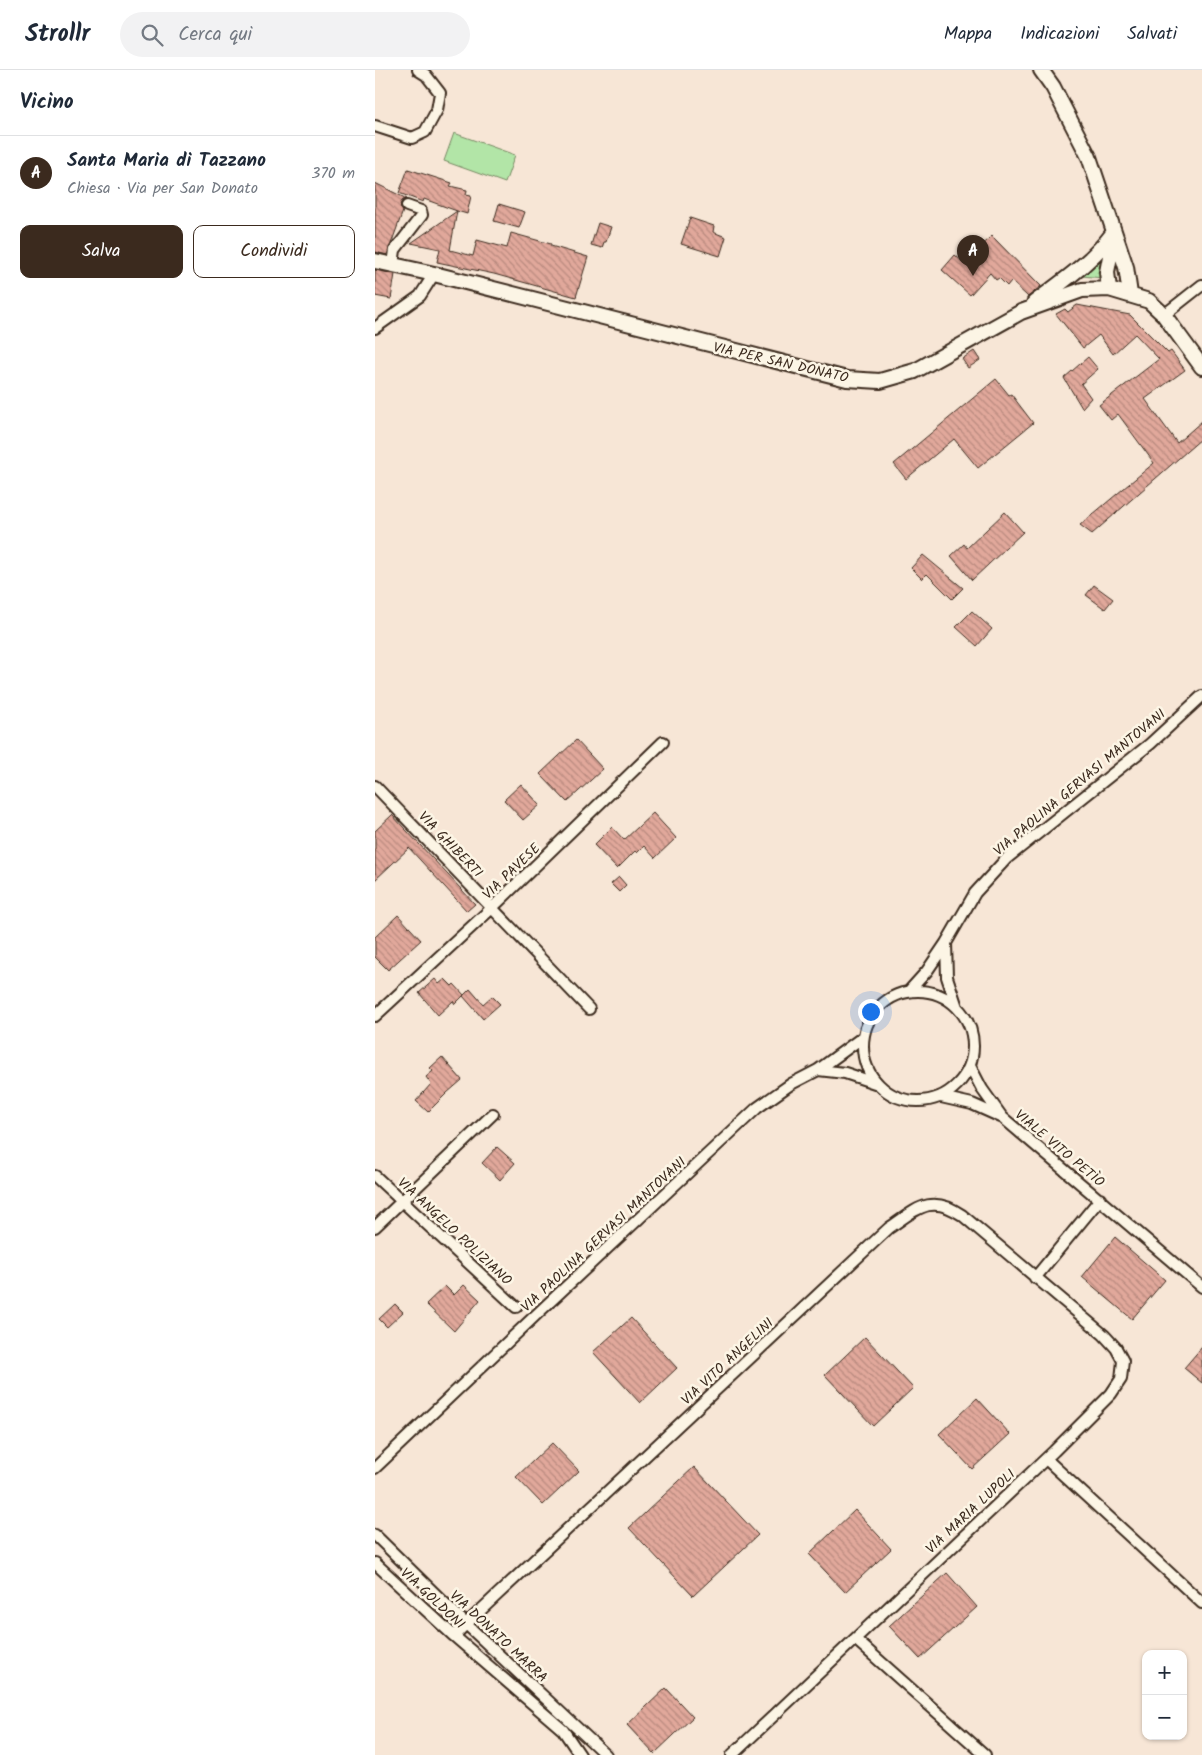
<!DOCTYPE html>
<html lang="it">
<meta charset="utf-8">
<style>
:root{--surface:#fff;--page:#f2f2f3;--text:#1f2937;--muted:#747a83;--line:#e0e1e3;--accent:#3b2a1e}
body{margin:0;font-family:Kalam,sans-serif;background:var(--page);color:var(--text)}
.controls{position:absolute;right:15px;bottom:15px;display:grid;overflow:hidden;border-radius:10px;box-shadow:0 1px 4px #0004}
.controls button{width:45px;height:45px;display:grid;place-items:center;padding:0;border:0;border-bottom:1px solid var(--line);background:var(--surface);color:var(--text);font:25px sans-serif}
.you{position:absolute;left:495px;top:941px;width:18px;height:18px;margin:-12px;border:4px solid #fff;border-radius:50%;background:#1a73e8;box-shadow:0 0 0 8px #1a73e833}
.badge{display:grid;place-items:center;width:32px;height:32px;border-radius:50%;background:var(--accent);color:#fff;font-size:16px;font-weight:700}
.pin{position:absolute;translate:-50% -41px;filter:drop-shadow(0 1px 2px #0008)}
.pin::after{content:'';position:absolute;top:26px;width:18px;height:15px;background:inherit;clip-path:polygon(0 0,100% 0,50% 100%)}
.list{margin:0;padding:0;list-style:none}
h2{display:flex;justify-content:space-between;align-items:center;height:65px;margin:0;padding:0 20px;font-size:21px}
h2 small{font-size:16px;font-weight:400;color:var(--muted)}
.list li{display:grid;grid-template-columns:32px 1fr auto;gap:15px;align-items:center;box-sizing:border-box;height:75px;padding:0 20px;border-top:1px solid var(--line)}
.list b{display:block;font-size:19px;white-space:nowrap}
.list p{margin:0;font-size:16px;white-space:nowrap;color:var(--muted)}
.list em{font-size:16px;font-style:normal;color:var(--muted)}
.actions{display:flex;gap:10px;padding:15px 20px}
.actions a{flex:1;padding:11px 0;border:1px solid var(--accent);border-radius:10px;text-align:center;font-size:18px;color:var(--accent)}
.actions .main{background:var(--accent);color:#fff}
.icon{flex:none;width:28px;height:28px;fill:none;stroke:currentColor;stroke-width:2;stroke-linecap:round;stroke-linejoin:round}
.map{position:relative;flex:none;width:827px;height:1685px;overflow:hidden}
header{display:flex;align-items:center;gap:30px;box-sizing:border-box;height:70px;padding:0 25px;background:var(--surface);border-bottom:1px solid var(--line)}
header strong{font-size:24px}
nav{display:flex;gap:28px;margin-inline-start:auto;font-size:18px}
.search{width:350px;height:45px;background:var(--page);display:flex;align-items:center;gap:12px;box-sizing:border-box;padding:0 18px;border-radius:28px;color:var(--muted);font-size:19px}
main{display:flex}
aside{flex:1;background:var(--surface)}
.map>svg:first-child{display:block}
</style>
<header>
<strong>Strollr</strong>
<div class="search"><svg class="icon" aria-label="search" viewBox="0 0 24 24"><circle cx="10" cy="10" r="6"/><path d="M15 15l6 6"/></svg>Cerca qui</div>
<nav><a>Mappa</a><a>Indicazioni</a><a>Salvati</a></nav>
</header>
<main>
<aside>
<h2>Vicino<small></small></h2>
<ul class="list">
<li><span class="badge">A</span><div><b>Santa Maria di Tazzano</b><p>Chiesa · Via per San Donato</p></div><em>370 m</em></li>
</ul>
<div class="actions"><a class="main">Salva</a><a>Condividi</a></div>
</aside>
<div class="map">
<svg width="827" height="1685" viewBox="0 0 827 1685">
<defs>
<pattern id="grass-dots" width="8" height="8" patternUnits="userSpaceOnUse" patternTransform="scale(1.25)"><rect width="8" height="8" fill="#b2e5a7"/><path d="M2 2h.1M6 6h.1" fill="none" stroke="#9ac58f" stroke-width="1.8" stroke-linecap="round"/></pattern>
<pattern id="building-back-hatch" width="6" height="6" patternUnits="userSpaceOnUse" patternTransform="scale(1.25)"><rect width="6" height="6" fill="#e1a89b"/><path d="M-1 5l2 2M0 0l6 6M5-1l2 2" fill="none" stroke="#b8897e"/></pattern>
</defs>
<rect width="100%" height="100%" fill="#f7e6d6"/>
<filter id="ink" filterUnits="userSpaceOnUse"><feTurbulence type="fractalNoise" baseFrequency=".02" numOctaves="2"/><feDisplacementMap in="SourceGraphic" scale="10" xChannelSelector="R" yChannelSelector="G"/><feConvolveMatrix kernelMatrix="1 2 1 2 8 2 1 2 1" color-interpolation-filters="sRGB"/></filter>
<g filter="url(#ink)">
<path fill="url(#grass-dots)" stroke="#768862" d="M729,185L728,208L707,206V204Z"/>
<path fill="#b2e5a7" stroke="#768862" d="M79,63L140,85L130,113L69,91Z"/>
<path fill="url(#building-back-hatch)" stroke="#3b2a1e" d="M33,99L77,113L75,116L92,120L91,125L96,126L92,144L82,141L75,180L98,186L102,170L132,178L136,163L176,174V176L213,187L201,227L119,204L62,192L65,179L36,173L82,141L49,129L48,132L24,123Z
M0,113L32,129L28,130L25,134L28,141L12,185L0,182Z
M124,134L150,142L144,158L119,151Z
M315,148L339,156L338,162L351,167L345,186L306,174Z
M223,153L236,157L231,172H229L227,178L216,175Z
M617,166L666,216L653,227L636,211L632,216L624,208L621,210L615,203L595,225L567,200L580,185L589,193Z
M0,200L20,204L16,229L0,226Z
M702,235L755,245L793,283L796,281L810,300L770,329L802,373L827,351V368L717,464L705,455L779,393L743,344L736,350L724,335L784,289L760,264L738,284L724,265L708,278L681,244L690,239L693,242Z
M599,281L605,290L593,298L587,289Z
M713,287L723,299L706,314L716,328L707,338L689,308Z
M621,309L634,325L636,324L658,353L603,398L579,369L531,409L519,394Z
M630,442L648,462L597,510L576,486L589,474L592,478Z
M548,485L588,518L577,529L552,504L547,509L536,498Z
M719,515L738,529L730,539L711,525Z
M597,541L617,559L602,576L581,557Z
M201,670L228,699L192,732L165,704Z
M146,714L165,735L148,750L129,730Z
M278,743L301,768L280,788L269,776L262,783L260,781L242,799L219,775L237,757L249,770Z
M17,745L100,834L92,841L34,778L0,810V761Z
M244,807L251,815L244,822L236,814Z
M23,845L46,870L13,900L0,887V867Z
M60,909L64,914L70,909L77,916L79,914L89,925L80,934L78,931L63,945L44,923Z
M95,919L108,934L117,926L125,934L108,949L88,926Z
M67,987L87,1010L72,1023L53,1042L41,1031L56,1014L51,1007L58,1001L55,998Z
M122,1077L140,1093L125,1110L107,1093Z
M740,1167L790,1210L757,1249L707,1207Z
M89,1215L105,1230L79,1261L51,1234L70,1216L79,1225Z
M20,1234L28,1242L12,1257L4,1249Z
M256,1248L302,1298L265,1333L218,1282Z
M490,1267L538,1318L498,1356L450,1305Z
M827,1277V1313L809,1298Z
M602,1328L635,1364L597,1399L564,1364Z
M177,1373L204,1401L168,1435L141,1407Z
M319,1397L383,1465L318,1526L254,1458Z
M480,1440L516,1479L470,1522L434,1484Z
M572,1503L602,1537L545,1589L514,1556Z
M291,1618L318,1647L279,1684L252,1655Z"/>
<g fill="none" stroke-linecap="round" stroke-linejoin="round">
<defs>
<path id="minor" d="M0,56L37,68L50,62L62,40L65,23L51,5L43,0
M18,195L20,180L47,145L46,141L32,136
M789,245L827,215
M0,258L45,226L59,204
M0,716L214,939
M571,873L572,907L582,937
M488 976a55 55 0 1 1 110 0a55 55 0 1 1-110 0Z
M534,921L552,901L571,873L600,823L632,788L775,674L827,626
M0,946L118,837L288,672
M595,996L607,1019L627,1047L827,1217
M443,1000L470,1003L503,1014
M566,1027L597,1034L626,1047
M0,1106L141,1237
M0,1157L118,1044
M660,1208L725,1129
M671,1389L827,1533
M0,1398L162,1244L382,1038L416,1014L443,1000L488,967
M0,1465L91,1554L231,1685
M0,1493L79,1566L188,1660L205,1685
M79,1566L91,1554L514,1158C541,1140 555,1123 587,1145L729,1265L741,1278L748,1291L746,1309L736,1324L679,1381L357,1685
M480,1569L610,1685"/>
<path id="tertiary" d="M666,0L678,17L714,87L751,197L755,224
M0,191L59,204L472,309L505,311L540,301L646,242L707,220L734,219L774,231L789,245L827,297
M734,219L732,202L739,166
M659,233C688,211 717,192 739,162"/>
</defs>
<use href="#minor" stroke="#3b2a1e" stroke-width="14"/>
<use href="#tertiary" stroke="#3b2a1e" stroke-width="18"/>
<use href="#minor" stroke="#fcf5e5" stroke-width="10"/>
<use href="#tertiary" stroke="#fcf5e5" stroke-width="14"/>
</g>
</g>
<g text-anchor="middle" stroke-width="5" stroke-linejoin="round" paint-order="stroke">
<g font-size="14" fill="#3b2a1e" stroke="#fcf5e5">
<text transform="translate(406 292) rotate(13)" y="5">VIA PER SAN DONATO</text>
<text transform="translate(704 712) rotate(-40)" y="5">VIA PAOLINA GERVASI MANTOVANI</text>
<text transform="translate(76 774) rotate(46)" y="5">VIA GHIBERTI</text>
<text transform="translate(136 801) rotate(-44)" y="5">VIA PAVESE</text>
<text transform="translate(685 1078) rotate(40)" y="5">VIALE VITO PETÌO</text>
<text transform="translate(80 1161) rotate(43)" y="5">VIA ANGELO POLIZIANO</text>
<text transform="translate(228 1164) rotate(-43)" y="5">VIA PAOLINA GERVASI MANTOVANI</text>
<text transform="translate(352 1291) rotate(-43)" y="5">VIA VITO ANGELINI</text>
<text transform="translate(595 1441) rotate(-43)" y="5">VIA MARIA LUPOLI</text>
<text transform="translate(58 1528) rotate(43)" y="5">VIA GOLDONI</text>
<text transform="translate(124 1566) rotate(43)" y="5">VIA DONATO MARRA</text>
</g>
</g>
</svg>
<div class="controls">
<button>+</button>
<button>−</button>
</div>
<div class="you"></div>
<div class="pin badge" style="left:598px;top:206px">A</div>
</div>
</main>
